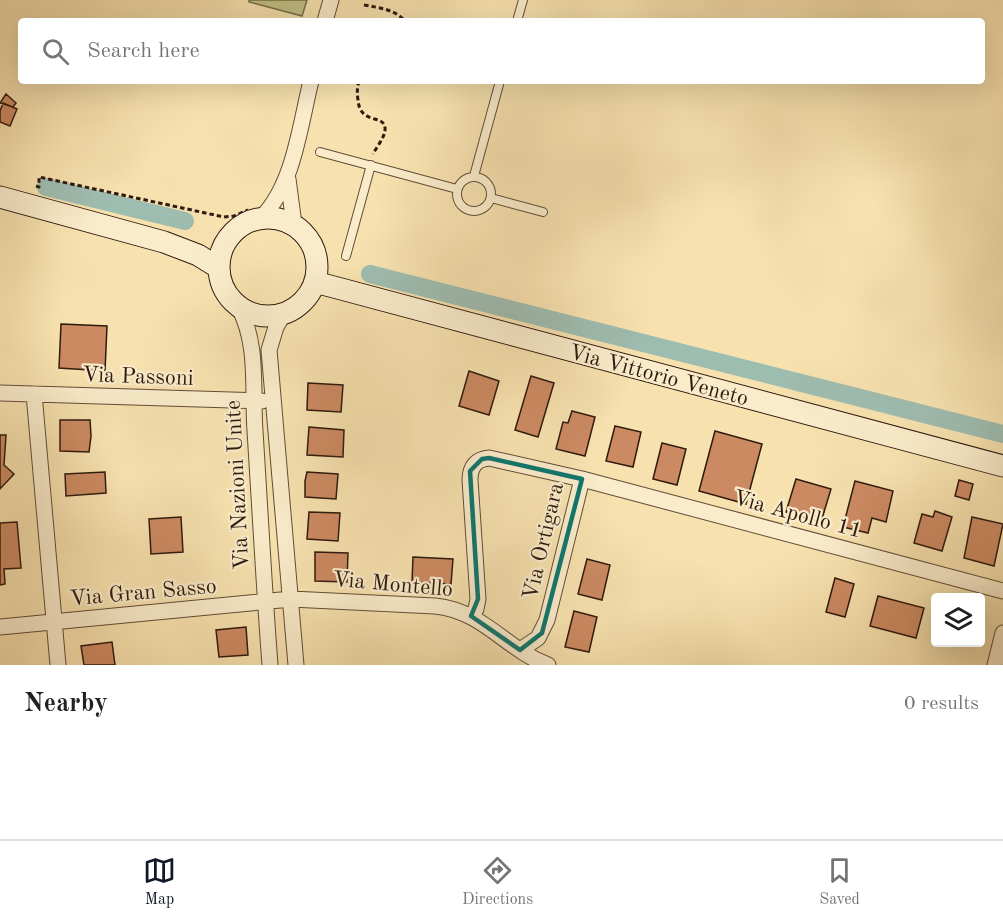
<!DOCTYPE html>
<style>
:root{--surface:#fff;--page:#f6f6f6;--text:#202124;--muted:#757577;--line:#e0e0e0;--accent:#111827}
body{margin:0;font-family:"Old Standard TT",serif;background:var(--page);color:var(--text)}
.controls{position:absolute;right:18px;bottom:18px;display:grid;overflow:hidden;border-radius:6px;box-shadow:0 6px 24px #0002}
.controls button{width:54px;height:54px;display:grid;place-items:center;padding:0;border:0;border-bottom:2px solid var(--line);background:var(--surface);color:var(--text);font:30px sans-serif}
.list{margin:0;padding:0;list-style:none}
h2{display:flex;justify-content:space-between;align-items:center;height:78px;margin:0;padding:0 24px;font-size:26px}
h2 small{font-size:20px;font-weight:400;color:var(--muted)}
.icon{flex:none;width:33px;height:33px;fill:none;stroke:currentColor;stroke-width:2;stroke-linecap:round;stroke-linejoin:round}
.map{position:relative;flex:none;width:1003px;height:665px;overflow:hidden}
.search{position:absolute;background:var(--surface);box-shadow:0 6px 24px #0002;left:18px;right:18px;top:18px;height:66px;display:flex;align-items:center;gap:15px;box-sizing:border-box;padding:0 21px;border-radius:6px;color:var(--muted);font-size:22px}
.sheet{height:174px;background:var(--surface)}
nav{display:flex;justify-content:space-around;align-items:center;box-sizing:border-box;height:84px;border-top:2px solid var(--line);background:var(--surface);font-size:16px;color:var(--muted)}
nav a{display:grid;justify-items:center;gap:3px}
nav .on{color:var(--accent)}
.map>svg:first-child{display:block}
</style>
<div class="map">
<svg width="1003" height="665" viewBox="0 0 1003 665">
<rect width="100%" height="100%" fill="#f7e2af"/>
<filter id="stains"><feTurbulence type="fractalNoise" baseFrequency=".00333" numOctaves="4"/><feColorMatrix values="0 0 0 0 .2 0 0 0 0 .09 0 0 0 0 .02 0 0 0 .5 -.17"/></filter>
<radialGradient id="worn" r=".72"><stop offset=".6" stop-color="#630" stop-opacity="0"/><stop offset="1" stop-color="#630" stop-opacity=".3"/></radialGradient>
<path fill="#c2c287" stroke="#786e4b" stroke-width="1.5" d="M249,0H307L302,16L249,2Z"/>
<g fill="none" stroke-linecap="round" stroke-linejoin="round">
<path stroke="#9ebdb1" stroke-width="18" d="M46,187L185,221
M370,274L1003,434"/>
</g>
<path fill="#cc8a62" stroke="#2f1a0f" stroke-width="1.5" d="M6,94L16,103L13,107L0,103Z
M3,103L17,109L10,126L0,122V111Z
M61,324L107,326L105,371L59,368Z
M469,371L499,381L489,415L459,406Z
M531,376L554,383L538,437L515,430Z
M308,383L343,385L341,412L307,410Z
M572,411L595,417L585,456L556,449L563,422L568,423Z
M60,420H90L91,436L89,452L60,451Z
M615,426L641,432L633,467L606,461Z
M309,427L344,430L343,457L307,455Z
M715,431L762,444L746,504L699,491Z
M0,435H6L4,465L14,474L0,489Z
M662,443L686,449L677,485L653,479Z
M105,472L106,493L66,496L65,474Z
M307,472L338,474L336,499L305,497V481Z
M796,479L831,489L821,522L786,512Z
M959,480L973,484L969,500L955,496Z
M855,481L893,491L886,522L872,518L868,533L843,527Z
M935,511L952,517L942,551L914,543L922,514L933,517Z
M309,512L340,513L338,541L307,539Z
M181,517L183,552L151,554L149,519Z
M972,517L1003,524L994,566L964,558Z
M17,522L21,568L4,569L5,584L0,585V523Z
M315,552L348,553L347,582L315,581Z
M413,557L453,559L451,584L412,582Z
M587,559L610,565L602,600L578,594Z
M835,578L854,584L845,617L826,612Z
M878,596L924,608L916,638L870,626Z
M574,611L597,617L589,652L565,647Z
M246,627L248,655L219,657L216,630Z
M112,642L115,665H84L81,646Z"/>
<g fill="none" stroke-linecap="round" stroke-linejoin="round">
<defs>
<path id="lane" d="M517,21L523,0
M320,152L457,189
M474,176L500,81
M457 194a17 17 0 1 1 34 0a17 17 0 1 1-34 0Z
M491,198L543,212
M346,256L371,165"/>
<path id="street" d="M325,21L331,0
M288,179L294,224
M262,217C294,184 300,125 311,81
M238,306C259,343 252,390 255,431C260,509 264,587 270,665
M284,313L276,327L269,350L296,665
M0,393L262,401
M34,394L58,665
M582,479L1003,591
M471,616L476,609L478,599L470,480C470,467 476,459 489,458L582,479L547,620L538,638L520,650
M0,627L291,599L435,606C484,611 505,649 548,665
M995,665L1003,633"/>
<path id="secondary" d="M0,197L164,242L198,255L219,268
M219 267a49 49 0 1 1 98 0a49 49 0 1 1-98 0Z
M315,282L1003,466"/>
</defs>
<use href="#lane" stroke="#614c37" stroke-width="10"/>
<use href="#street" stroke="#614c37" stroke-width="17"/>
<use href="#secondary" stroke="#2f1a0f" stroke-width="23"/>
<path stroke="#2f1a0f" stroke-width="3" stroke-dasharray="4.5 3" stroke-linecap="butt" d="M364,5C380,8 394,9 405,21
M359,81C357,87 357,93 358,100C360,125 384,114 385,128C386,136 376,148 373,154
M36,186L39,187V177L224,217L234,216L248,210"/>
<use href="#lane" stroke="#faeccb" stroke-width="8"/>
<use href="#street" stroke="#faeccb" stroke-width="15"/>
<use href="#secondary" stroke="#faeccb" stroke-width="21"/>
</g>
<path fill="none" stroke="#0f766e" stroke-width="4.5" stroke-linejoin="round" d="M489,458L582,479L542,633L520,650L471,616L478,599L470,471L482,459Z"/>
<g text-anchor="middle" stroke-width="4.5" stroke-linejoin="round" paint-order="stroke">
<g font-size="22" fill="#2f1a0f" stroke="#faeccb">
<text transform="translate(659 374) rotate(15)" y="8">Via Vittorio Veneto</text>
<text transform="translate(138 375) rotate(2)" y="8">Via Passoni</text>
<text transform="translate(236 485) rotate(-93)" y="8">Via Nazioni Unite</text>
<text transform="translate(798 513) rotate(15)" y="8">Via Apollo 11</text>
<text transform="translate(542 541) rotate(-77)" y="8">Via Ortigara</text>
<text transform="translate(393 583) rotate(5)" y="8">Via Montello</text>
<text transform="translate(143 591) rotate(-5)" y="8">Via Gran Sasso</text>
</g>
</g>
<rect width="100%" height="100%" filter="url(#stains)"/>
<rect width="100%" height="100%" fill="url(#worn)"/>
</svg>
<div class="controls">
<button><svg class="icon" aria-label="layers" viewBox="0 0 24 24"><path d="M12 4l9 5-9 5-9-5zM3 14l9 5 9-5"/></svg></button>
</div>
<div class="search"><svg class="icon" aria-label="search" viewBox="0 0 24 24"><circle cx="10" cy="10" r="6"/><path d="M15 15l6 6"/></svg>Search here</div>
</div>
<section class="sheet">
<h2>Nearby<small>0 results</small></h2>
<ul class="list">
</ul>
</section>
<nav>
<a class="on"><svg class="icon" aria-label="map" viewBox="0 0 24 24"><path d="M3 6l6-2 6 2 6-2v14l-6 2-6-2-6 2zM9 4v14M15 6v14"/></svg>Map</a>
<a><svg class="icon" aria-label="directions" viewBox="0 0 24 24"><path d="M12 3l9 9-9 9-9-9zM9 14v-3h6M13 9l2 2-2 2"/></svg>Directions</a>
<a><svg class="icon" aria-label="saved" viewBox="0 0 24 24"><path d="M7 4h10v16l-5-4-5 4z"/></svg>Saved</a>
</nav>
